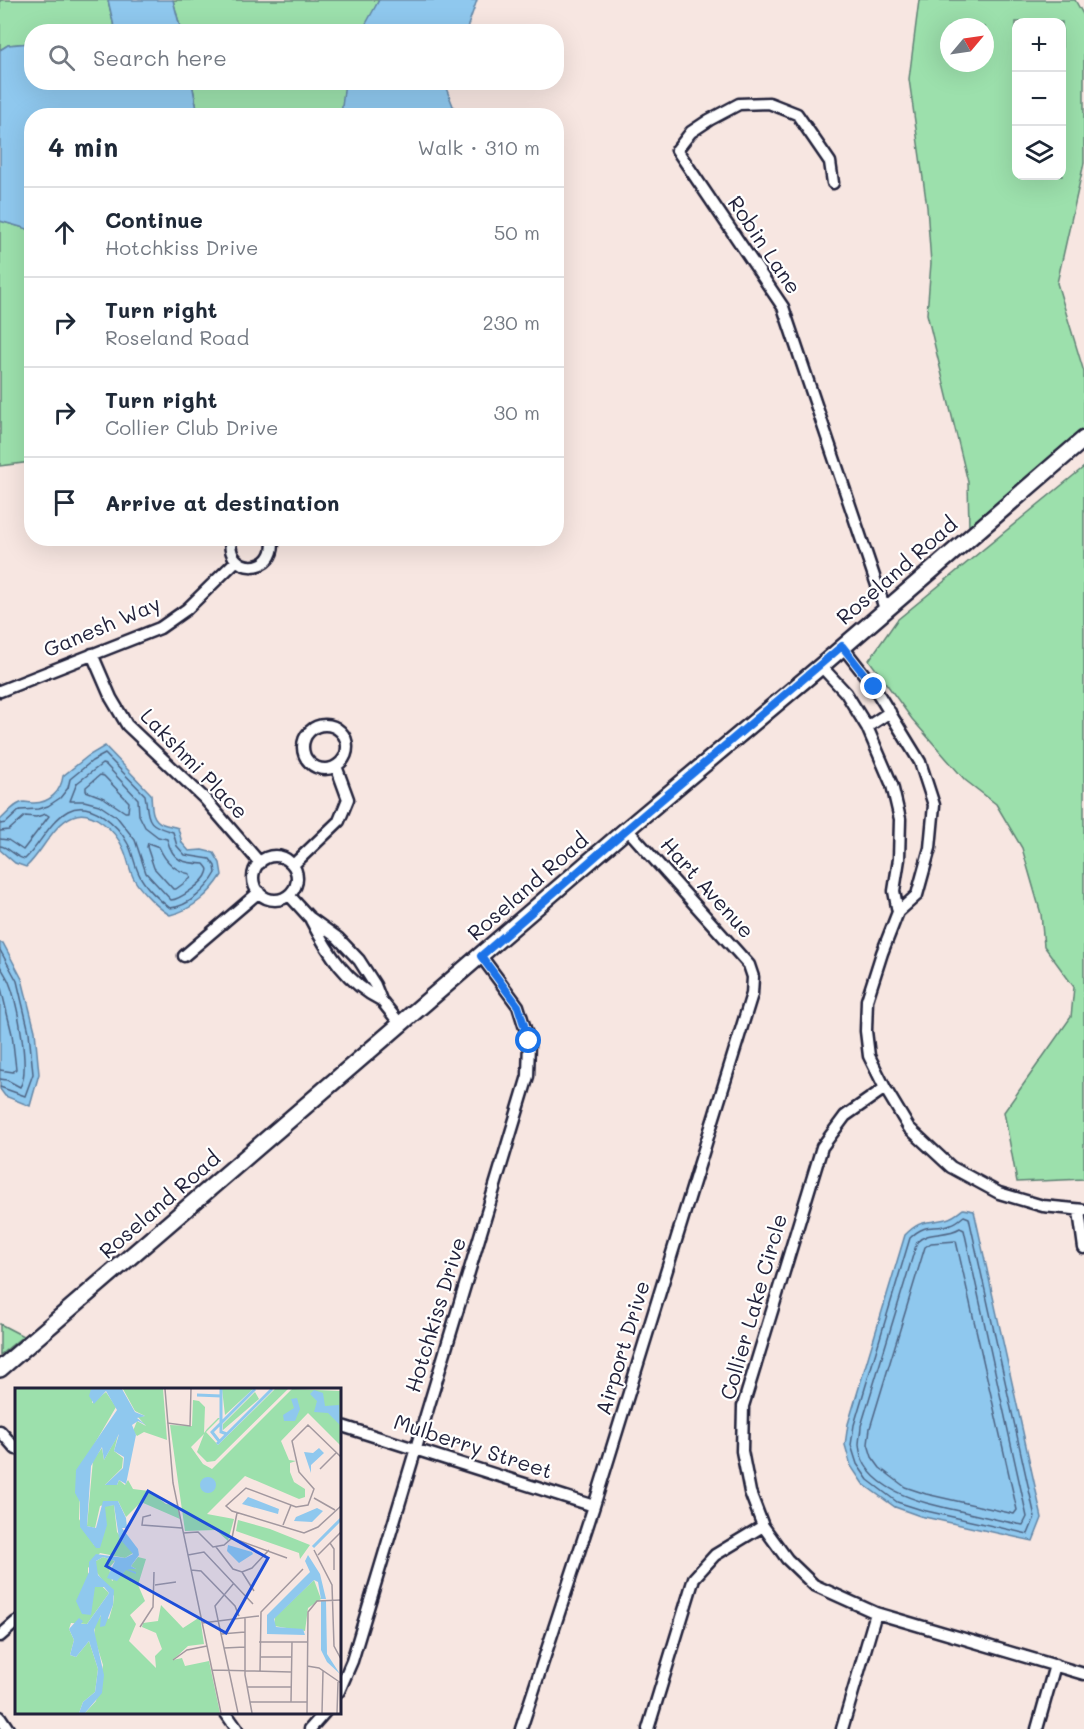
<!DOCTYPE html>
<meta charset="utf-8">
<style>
:root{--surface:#fff;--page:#f2f2f3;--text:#1f2937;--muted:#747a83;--line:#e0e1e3}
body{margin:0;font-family:Mali,sans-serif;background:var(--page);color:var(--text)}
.controls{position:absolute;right:18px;top:18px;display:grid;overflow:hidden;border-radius:12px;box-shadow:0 6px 24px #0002}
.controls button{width:54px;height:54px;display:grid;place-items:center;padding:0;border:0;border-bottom:2px solid var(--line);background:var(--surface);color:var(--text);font:30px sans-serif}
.compass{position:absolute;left:940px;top:18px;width:54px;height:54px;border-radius:50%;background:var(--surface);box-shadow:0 6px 24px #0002;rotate:61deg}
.stop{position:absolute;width:18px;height:18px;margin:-14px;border:4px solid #1a73e8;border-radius:50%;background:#fff}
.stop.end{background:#1a73e8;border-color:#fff;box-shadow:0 2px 6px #0008}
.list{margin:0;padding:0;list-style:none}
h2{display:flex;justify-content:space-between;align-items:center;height:78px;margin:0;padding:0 24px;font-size:26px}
h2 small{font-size:20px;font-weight:400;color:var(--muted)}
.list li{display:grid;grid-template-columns:39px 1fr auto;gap:18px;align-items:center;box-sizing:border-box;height:90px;padding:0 24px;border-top:2px solid var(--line)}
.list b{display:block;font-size:22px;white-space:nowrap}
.list p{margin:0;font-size:20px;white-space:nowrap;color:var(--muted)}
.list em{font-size:20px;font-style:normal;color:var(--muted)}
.icon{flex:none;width:33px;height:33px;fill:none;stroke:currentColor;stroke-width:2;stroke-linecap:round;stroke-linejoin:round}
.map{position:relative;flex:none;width:1084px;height:1729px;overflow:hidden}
.search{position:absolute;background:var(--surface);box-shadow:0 6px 24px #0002;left:24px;top:24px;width:540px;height:66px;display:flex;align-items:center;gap:15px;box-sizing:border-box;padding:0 21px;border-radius:24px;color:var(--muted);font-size:22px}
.panel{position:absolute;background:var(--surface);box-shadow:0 6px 24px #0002;left:24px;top:108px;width:540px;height:438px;border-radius:24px}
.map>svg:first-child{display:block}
</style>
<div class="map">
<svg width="1084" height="1729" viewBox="0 0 1084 1729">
<rect width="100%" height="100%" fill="#f7e6e1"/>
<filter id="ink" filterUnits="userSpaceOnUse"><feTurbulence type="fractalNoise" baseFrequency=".0167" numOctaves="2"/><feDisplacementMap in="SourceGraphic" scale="12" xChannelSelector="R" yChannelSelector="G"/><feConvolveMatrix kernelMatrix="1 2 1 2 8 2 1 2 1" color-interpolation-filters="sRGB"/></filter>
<g filter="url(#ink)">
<path fill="#9ce0ac" stroke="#5f8174" stroke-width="1.5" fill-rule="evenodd" d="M0,0H108L115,31L32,32L31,43L8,45L0,50Z
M173,0H379L374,10L368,32L181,31Z
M919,0H1075L1084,16V163L1057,283L1084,372V430L969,528L968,482L927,314L931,263L927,207L909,79ZM1016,22H1062V176H1016ZM949,27H985V63H949Z
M192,83H354L345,116L198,115Z
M0,221L32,230L31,462L0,466Z
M1084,467V1179L1017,1182L1004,1112L1071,1017L1074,987L1044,946L1041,914L1022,848L996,804L965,780L912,719L869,660L897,620Z
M0,1324L23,1336L0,1355Z"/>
<path fill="#8fc8ee" stroke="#6386a6" stroke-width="1.5" d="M108,0H173L181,31H115Z
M379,0H477L466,31H362Z
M31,43L32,82L192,83L198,115L32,116L31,230L0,221V50L8,45Z
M345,82L448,83L446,88L455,111L453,116L341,115Z
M105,746L151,794C152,805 150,819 163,824C168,826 173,826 178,828L182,843L189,851L202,850L214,853L220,863L222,875C210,894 192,910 170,915C159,909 140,890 134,879C129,870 128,858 123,848C116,832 93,808 73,816C52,825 42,853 26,867L15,863L0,850V820C7,814 15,803 24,802C27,802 30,803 34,803C50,803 61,791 63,776L88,756Z
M0,943H3L22,979L35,1031L39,1074L30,1106L5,1096L0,1089Z
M963,1209L974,1211L1042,1518L1033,1541L920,1516L895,1507L863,1484L851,1466L845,1445L848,1424L905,1235C922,1218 926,1224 946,1219C952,1218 958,1213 963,1209Z"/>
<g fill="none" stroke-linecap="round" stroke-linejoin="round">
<path stroke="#4e6483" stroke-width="1.5" d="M102,764L106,765L138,799L139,815L145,827L158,837L167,839C173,862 183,863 204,864C207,868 209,868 207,873C205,882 179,900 171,900L146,873L135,840L117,817L99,805L84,801H70L77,783Z
M100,775L104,776L129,802L128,812H125L104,798L86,791V787Z
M0,824L6,823L20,810L38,809L48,806L60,798L68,788L70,779L92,761L105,754L145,795C149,821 146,825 173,832L177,846L185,855L210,859L215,866L216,873C207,889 188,907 170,908C160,901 144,886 139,874C134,864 133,853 128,844C118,825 91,799 68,811C49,822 40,845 25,859C15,858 10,847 0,846
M0,831L9,830L25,816L36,817L46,814L49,816L23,850L8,840L0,839
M148,843L159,847C165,861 175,871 190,874L191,878L176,889H173L154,868L147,847Z
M0,950L17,981L29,1032L33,1074L25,1096L0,1087
M0,966C3,971 7,977 9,982C17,1001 31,1071 20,1087L7,1080L0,1079
M0,984L12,1034L16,1069L13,1072L0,1070
M964,1216L969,1218L1035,1517L1028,1534L922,1510L897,1502L868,1480L857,1464L851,1445L854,1425L910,1238C927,1221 934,1231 951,1224C956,1223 960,1219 964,1216Z
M960,1228L964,1230L1027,1517L1023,1525C1002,1521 981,1516 960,1511C924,1503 863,1491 859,1445C859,1439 861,1432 861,1426L917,1242C929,1230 946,1237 960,1228Z
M956,1241L1017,1510L1014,1514L926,1494L905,1487L880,1468L872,1457L868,1444L870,1428L925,1247L931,1243Z"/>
<defs>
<path id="minor" d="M833,183L830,162L797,114L769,103L739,104L709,120L691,132L677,150L783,307L885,609
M231,538C224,576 280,575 272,538
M842,646L874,687L920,762L934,805L930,848L917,895L898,912L882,953L867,1000L866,1031L869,1056L885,1088L909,1128L951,1167L999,1193L1043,1206L1084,1210
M92,654L111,698L127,725L204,798L260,863
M821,666L846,693L867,727L892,785L900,819L899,859L894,891L898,912
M0,691L160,628L187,609L236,561
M303 747a22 22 0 1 1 44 0a22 22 0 1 1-44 0Z
M867,727L890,712
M253 878a22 22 0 1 1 44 0a22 22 0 1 1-44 0Z
M293,865L339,821L348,799L336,766
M289,895L309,917L338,938L359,960L375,985L381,1000L401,1025
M311,920C328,953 347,983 381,1000
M184,956L259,892
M885,1088L845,1116L822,1147L743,1406L742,1451L750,1492L763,1526L787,1559L814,1585L876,1613L1084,1674
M1079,1211L1084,1248
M339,1425L594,1506
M0,1431L16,1449
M0,1636L16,1622
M339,1691L352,1661L528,1076L529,1041L518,1006L481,956
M225,1712L237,1729
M0,1717L8,1729
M310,1729L325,1712
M521,1729L594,1506L752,994L753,977L749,965L627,829
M648,1729L694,1578L715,1555L763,1526
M842,1729L876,1613
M1037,1729L1055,1665"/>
<path id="secondary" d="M0,1369L627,829L821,666L1084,439"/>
</defs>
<use href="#minor" stroke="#22223b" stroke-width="15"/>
<use href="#secondary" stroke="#22223b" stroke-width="20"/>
<use href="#minor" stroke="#fff" stroke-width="10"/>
<use href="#secondary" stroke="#fff" stroke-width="15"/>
</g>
</g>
<g fill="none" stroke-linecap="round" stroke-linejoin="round" filter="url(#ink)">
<path stroke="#1a73e8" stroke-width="8" d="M529,1041L518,1006L481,956L627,829L842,646L874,687"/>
</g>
<g text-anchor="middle" stroke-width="4.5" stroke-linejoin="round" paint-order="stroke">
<g font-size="21" fill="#22223b" stroke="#fff">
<text transform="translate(764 245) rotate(56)" y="7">Robin Lane</text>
<text transform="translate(897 571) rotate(-41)" y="7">Roseland Road</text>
<text transform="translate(102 627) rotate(-23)" y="7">Ganesh Way</text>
<text transform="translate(194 764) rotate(46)" y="7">Lakshmi Place</text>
<text transform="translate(528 887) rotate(-41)" y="7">Roseland Road</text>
<text transform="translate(707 888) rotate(48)" y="7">Hart Avenue</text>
<text transform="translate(160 1205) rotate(-41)" y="7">Roseland Road</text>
<text transform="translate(754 1307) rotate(-74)" y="7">Collier Lake Circle</text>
<text transform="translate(436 1315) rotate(-73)" y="7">Hotchkiss Drive</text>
<text transform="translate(623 1348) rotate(-73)" y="7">Airport Drive</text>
<text transform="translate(473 1447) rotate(18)" y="7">Mulberry Street</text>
</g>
</g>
<g transform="translate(15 1388)">
<rect width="326" height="326" fill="#f7e6e1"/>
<path d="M0,1H77V15L91,4L101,19L66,79L64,131L79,157L90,134V118L99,117L102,144L118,165L110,170L85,165L73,180V185L94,205L72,236L56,235L54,241L59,252L55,267L61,269L74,253L83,281L80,304L68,314L64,325H0ZM108,1H148L152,52L129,44L122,48L118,43L122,33L131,38L123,29L130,28L120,23ZM207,1H238L210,27ZM260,1H273L200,73L192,74L182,64L189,46L176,59L188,76L197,81L277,1L325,3V57L293,25L266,53L274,72L281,73L275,75V84L279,94L290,101V109L284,111L230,88L192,126L219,131L213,153L201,142L170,143L155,37L177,38L178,12L184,13L190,19L189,45L192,41L203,30H205L191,44L203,57ZM240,4L244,11L208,42V36ZM103,47L99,63L108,70L107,80L90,97H102L104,92L110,97L113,92L118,101L134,103L151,116L162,117L165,131L126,114L111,129L103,113L85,118L80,140L72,138L78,72L87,60L89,72ZM223,132L255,141L295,157L285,171L284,165L221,143ZM88,169L100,173L94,180L97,193L112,180L121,181L116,178L123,169L131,171L123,197L130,213L115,227L121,236L114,253L141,280L140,268L147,261L141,245L127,239L128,235L143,233L146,217L168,240L185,229L189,256L173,258L158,272L167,270L170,278L194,273L205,325H70L81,313L88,277L79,248L80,237L87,226L94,231L98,217L99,208L80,182L81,173ZM299,192L306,211L293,220L290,243L259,238L260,229Z" fill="#9ce0ac"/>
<path d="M76,1H107L120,24L130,28L122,30L131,37L123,33L117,37L121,47L111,96L104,92L102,97H90L108,80L109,69L99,63L104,46L89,72L87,59L76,78L72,138L81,140L88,113H103L111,130L112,140H107L123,161L124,167L116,178L121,181H112L121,184V186L111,182L102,193L92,190L100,173L88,169L81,173L83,187L99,202L98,217L90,238L85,239L86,227L79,242L89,287L87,305L70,325H64L68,314L80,304L83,281L74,253L61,269L55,267L59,252L54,241L64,230L68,233L66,236H72L94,205L89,199H80L76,227L67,226L61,213L74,184V174L81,166L110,170L118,166L104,150L99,117L90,119L92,137L85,160H81L65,139V114L60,105L61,82L102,22L91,3L79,16L74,8ZM299,2L308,5L310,18L324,17L325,37L313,25L299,24L302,13L295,6ZM282,10L285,21L280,33H269L268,27L279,20L276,11ZM304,60L309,65L296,77V85L289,64L298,65ZM185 97a8 8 0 1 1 16 0a8 8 0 1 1-16 0ZM233,109L264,121L263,126L227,116ZM302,120L308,123L297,134L279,133L281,129ZM213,157L237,164L238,166L224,175L212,163ZM293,167L305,186L311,211H306L303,194L299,192L259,231L261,239L288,241L290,247L252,246V227L295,184L290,173ZM306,213H311L312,266L325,286L312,274L306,262Z" fill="#8fc8ee"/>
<path fill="none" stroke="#8fc8ee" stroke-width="3" d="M206,1V44L212,46M182,7L206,8M204,53L197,44L240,1M202,56L257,1M298,159L326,131"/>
<path fill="none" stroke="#a2989f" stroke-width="1.5" d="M150,1L158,95L206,325M152,35L175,38L176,1M326,69L293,37L277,53L284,84L299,101L293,117L281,119L231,100L211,118L217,123L289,145L303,139L326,118M305,81L321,65M299,110L320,122M136,127L128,129L127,137L167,140M268,137L276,117M168,145L183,144L198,159L209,157L217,150L222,125M217,150L272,170M315,155L319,161V182M201,159L218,181L227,184L237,180L254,162M299,162L317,197L319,258L326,271M173,167L189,164L238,216M303,167L326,144M176,182L186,183L220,218L224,228M227,184L239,203M219,195L200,218L223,325M140,197L161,194M230,229V287L237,325M187,235L244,228M125,239L138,219L139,184M206,246L230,244M244,254H292M209,260L230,259M245,269H277M158,272L172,262L192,258M292,278L304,280L326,295M197,282L276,284M245,284L246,224L288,181M232,299H276M235,314H292M276,314L277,254M292,325L293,224L302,213L326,212M307,325L308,283M322,325L323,294"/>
<path fill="#1d4ed8" fill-opacity="0.15" stroke="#1d4ed8" stroke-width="3" d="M133,103L253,170L211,245L91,178Z"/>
<rect width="326" height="326" fill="none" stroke="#22223b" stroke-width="3"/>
</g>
</svg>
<div class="controls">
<button>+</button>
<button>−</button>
<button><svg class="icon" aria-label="layers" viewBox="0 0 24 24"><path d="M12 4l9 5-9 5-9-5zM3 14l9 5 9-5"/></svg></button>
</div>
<svg class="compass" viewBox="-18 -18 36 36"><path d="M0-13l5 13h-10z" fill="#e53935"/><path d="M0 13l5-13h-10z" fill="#747a83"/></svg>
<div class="stop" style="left:529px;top:1041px"></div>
<div class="stop end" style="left:874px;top:687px"></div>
<div class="search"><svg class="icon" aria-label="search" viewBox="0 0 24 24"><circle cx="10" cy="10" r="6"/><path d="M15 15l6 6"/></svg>Search here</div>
<section class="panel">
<h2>4 min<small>Walk · 310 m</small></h2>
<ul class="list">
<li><svg class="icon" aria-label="ahead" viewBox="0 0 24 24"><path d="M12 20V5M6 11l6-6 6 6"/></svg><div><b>Continue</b><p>Hotchkiss Drive</p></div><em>50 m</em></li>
<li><svg class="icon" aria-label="right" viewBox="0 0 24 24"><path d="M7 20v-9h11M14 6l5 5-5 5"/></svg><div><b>Turn right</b><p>Roseland Road</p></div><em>230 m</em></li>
<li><svg class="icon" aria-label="right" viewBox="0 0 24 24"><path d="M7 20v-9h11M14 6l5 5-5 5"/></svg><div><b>Turn right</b><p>Collier Club Drive</p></div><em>30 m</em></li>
<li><svg class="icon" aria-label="arrive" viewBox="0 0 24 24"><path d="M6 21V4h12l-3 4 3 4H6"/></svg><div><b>Arrive at destination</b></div></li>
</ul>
</section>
</div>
